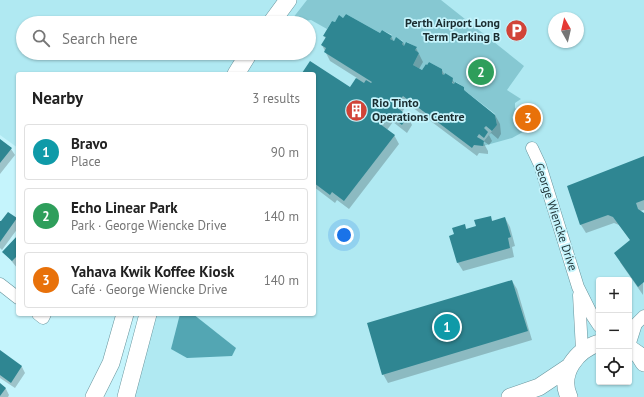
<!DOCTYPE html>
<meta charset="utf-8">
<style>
:root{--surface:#fff;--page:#f2f2f2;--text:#222;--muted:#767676;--line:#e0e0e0;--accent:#db2777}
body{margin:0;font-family:"PT Sans",sans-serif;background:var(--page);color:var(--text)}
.controls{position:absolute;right:12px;bottom:12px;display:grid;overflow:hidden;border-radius:4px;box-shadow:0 1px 3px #0004}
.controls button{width:36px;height:36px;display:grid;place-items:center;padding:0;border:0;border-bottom:1px solid var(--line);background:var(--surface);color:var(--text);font:20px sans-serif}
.compass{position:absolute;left:548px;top:12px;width:36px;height:36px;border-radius:50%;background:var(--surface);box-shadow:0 1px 3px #0004;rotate:352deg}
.you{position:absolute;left:344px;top:235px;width:14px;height:14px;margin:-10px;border:3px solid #fff;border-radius:50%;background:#1a73e8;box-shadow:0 0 0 6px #1a73e833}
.badge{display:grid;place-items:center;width:26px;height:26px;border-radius:50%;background:var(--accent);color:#fff;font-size:13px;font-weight:700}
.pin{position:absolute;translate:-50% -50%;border:2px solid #fff;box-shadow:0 1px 4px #0006}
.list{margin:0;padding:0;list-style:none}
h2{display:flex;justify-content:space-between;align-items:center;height:52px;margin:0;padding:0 16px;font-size:17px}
h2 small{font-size:13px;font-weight:400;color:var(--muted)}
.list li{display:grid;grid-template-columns:26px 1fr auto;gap:12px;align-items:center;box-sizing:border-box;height:56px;margin:0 8px 8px;padding:0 8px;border:1px solid var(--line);border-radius:4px}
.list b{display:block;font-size:15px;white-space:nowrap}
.list p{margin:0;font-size:13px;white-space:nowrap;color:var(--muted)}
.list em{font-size:13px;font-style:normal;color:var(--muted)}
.icon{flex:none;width:22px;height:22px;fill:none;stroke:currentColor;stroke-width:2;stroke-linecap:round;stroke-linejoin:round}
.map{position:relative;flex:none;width:644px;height:397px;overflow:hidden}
.search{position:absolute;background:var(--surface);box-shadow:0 1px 3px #0004;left:16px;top:16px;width:300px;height:44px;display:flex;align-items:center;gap:10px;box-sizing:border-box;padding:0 14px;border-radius:22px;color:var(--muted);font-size:15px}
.panel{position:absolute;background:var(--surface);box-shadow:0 1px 3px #0004;left:16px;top:72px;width:300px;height:244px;border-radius:4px}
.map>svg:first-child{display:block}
</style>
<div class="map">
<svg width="644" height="397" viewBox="0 0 644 397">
<rect width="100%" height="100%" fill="#c5f4fc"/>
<path fill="#b0e9f2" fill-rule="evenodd" d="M0,0H644V397H126L148,314H314V74H18V148L0,135ZM554,18H578V42H554ZM23,23H309V53H23ZM599,280H629V382H599Z"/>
<path fill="#86c8d2" d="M307,0H441L524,66L507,90L521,99L515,103V108L518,111L512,117L515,126L522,130L523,132L512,138L483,146L484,141L497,125L495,114L464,90V87L456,82L454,84L445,73L444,75L442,74V69L429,62L427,65L426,64L422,70L413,65L419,53L415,50L416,47L407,42L404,46L402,44L403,41L396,38L394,41L390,39L392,35L382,30L380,33L346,14L343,18L339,16L335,22L332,21L327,29L311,20L289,23Z"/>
<path fill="#53a6b3" d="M180,314H193L236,348L232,356L187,358L171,349Z"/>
<path fill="#0003" d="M381,35L391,36L394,42H403L405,46L416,48L423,62L419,69L422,71L442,70L445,76L452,79L455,84L463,88L466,93L495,115L500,124L501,134L498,139L491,133L489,135L492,141L489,145L482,140L488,151V154L479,153L477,156L408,104L402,112L408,117L412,125L407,133L393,122L387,130L394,135L399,144L349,209L337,200L335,203L314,187V74L304,73L311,63L350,89L357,78L330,61L322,45L326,39L324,36Z
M530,116L532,121L528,123L527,121Z
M0,140L11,149L15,155L0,174Z
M644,157V210L640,211L644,214L643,295L620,262L631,241L619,225L614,223L586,233L581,225L568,187Z
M490,217L493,222L505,218L510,227L515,246L512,247L514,257L463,271L458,263L450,236L455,235L465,226L467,230L477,227Z
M16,219L18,222V228L2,250L0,248V222Z
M18,236V269L4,252Z
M512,281L517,289L532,340L388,383L383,374Z
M0,352L22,367L25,373L15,388L0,378Z
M0,384L6,389L9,395L8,397H0Z"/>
<path fill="#2f8692" d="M346,14L380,33L382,30L392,36L390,39L394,41L396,37L403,42L402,44L404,46L406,42L417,47L415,50L419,53L413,65L422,70L426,64L427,65L429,62L442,69V74L444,75L445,73L453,78L452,83L454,84L455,82L464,87V90L495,115L497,125L492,131L486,126L484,128L488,132L484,138L479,134L477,137L484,141L483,146L474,145L472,148L403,96L395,106L408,116L402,125L387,114L380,124L395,135L344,201L332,192L330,195L314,183V74L302,73L310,61L350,87L356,78L364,83L366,80L371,83L372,82L324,52L326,48L321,45L326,37L323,36L332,21L335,22L339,15L343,18Z
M530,113L532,119L526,122L524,116Z
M0,139L12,148L0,163Z
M644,156V200L636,203L638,209L644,213V282L638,287L614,253L630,240L613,217L608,215L580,225L567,186Z
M8,212L17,218L0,242V221H1Z
M491,216L492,221L505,217L511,237L508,238L510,248L457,263L449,236L454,234L452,228L465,224L466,229L476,226L474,220Z
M18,235V255L12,261L2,252Z
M512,280L528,331L382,375L367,323Z
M0,350L22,366L11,383L0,375Z
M0,383L6,388L0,396Z"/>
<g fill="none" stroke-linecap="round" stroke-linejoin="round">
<defs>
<path id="minor" d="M532,148L540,165L578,287L593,317L599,326
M0,284L18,298
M579,295L582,350
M38,314L43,318L45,314
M629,346L636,324L644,316"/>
<path id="secondary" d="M271,23L288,0
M236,74L249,53
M629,348L639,355L644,363
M94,397L111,363L125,314
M126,397L148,314
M510,397L539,387L569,367
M569,397C558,373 577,350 599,343"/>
</defs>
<use href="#minor" stroke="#68949c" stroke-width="13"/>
<use href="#secondary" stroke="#68949c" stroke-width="18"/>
<use href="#minor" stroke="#fff" stroke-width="12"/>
<use href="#secondary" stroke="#fff" stroke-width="17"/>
</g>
<defs>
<symbol id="parking-disc" viewBox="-11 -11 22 22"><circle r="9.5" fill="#d14438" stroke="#c5f4fc"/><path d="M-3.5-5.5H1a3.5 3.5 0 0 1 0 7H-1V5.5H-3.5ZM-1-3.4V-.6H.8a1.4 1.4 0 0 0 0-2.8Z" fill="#fff"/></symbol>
<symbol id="building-disc" viewBox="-11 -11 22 22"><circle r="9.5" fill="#d14438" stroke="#c5f4fc"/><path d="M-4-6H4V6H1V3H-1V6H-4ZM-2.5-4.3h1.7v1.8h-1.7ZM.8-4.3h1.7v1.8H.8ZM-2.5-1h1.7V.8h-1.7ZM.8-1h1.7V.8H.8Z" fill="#fff"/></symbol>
</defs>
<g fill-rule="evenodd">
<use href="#parking-disc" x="504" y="18" width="25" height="25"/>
<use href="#building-disc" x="344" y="98" width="25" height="25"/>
</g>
<g text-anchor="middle" stroke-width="3.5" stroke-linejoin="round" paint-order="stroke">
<g font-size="12" font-weight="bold" fill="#1b2d30" stroke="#c5f4fc" text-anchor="end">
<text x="500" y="27">Perth Airport Long<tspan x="500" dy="14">Term Parking B</tspan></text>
<text x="372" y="107" text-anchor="start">Rio Tinto<tspan x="372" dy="14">Operations Centre</tspan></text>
</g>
<g font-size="12" fill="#1b2d30" stroke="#c5f4fc">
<text transform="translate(556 217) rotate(72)" y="4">George Wiencke Drive</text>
</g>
</g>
</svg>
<div class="controls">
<button>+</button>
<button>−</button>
<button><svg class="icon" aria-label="locate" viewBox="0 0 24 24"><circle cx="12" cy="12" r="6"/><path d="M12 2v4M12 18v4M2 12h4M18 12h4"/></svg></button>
</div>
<svg class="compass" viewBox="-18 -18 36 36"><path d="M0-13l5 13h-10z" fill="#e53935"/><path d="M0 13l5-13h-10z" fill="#767676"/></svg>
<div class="you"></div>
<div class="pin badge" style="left:447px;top:327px;background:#0f9aa8">1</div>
<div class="pin badge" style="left:481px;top:72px;background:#2e9e5b">2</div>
<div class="pin badge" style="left:528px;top:118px;background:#e8710a">3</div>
<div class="search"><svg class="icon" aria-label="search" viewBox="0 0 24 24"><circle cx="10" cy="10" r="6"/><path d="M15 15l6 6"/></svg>Search here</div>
<section class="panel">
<h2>Nearby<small>3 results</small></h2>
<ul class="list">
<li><span class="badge" style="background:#0f9aa8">1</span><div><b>Bravo</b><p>Place</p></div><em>90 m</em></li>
<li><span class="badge" style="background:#2e9e5b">2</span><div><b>Echo Linear Park</b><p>Park · George Wiencke Drive</p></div><em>140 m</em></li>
<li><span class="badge" style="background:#e8710a">3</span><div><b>Yahava Kwik Koffee Kiosk</b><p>Café · George Wiencke Drive</p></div><em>140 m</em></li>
</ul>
</section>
</div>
